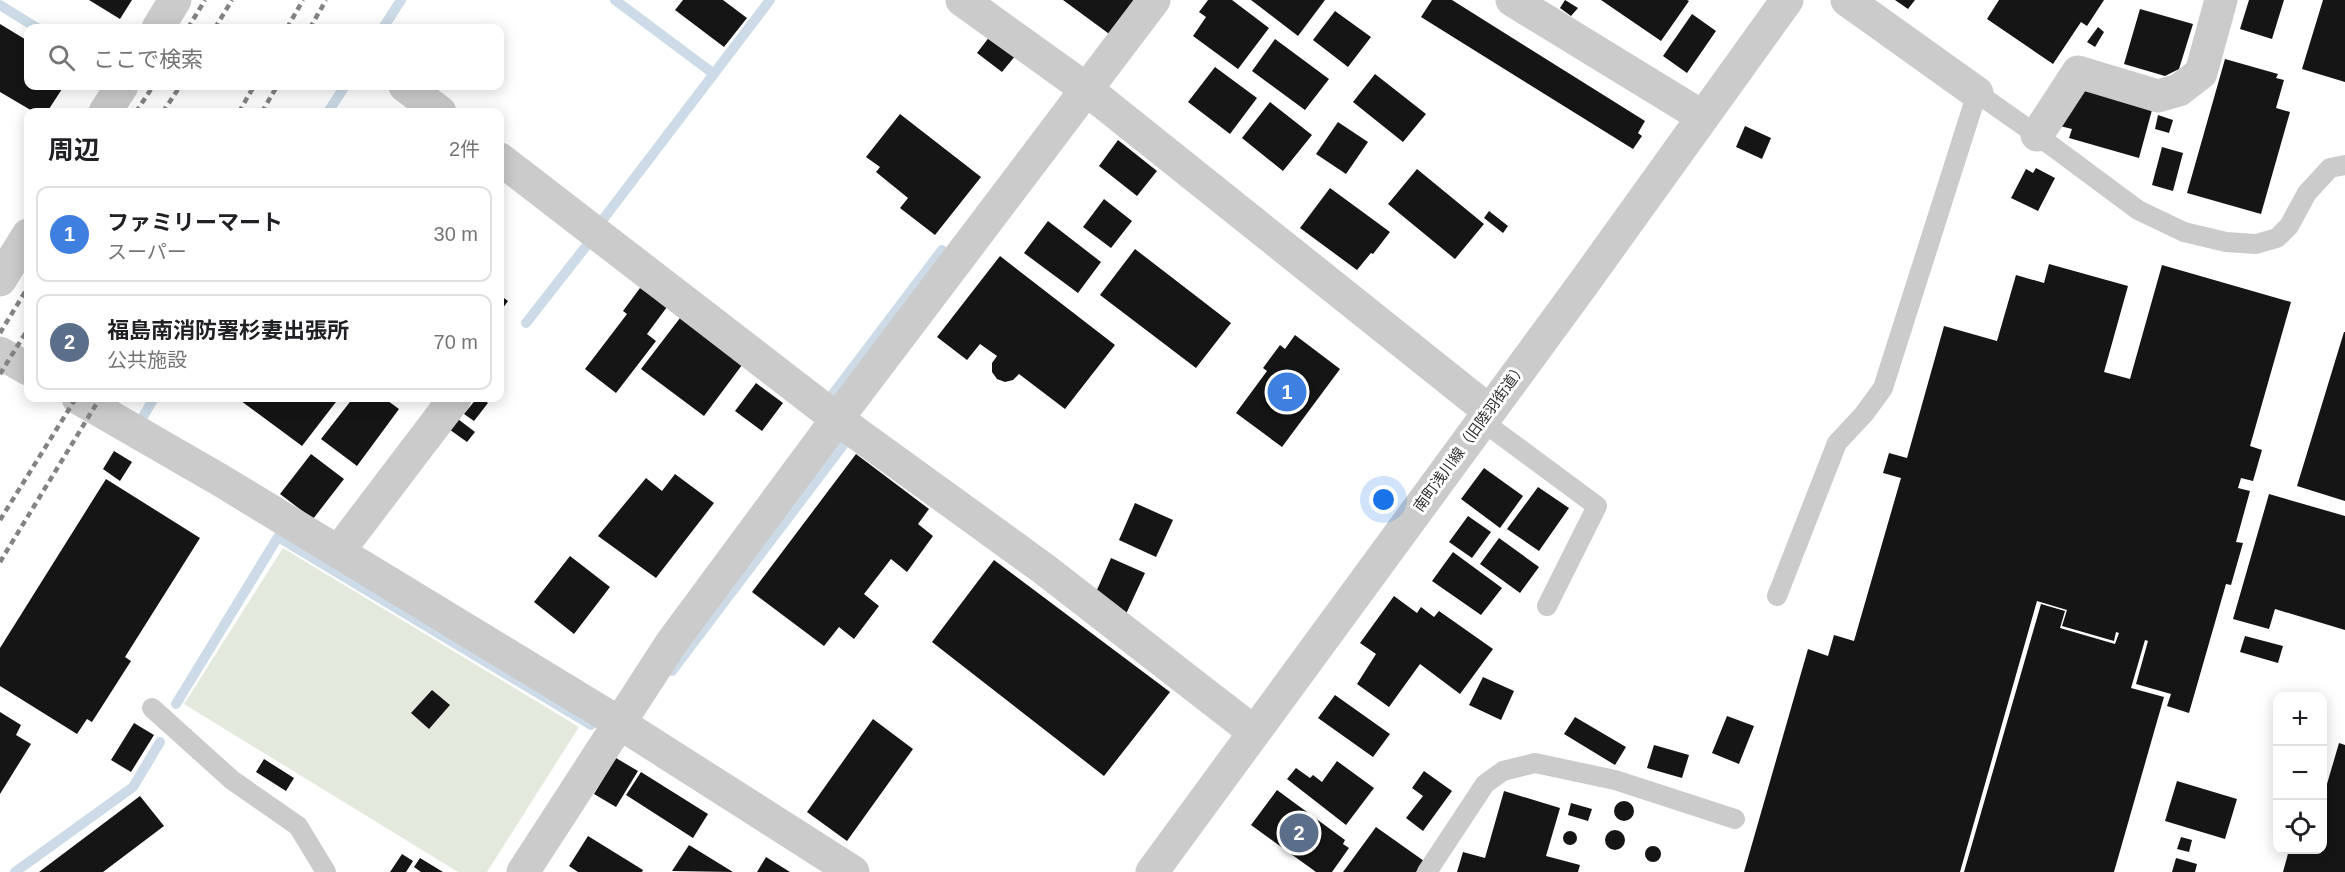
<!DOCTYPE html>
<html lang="ja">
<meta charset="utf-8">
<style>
:root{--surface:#fff;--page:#f6f6f6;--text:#202124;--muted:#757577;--line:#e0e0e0;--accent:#ea580c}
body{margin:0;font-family:Arial,"Noto Sans JP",sans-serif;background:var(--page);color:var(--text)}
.controls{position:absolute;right:18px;bottom:18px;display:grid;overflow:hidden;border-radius:12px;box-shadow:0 3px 15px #0003}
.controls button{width:54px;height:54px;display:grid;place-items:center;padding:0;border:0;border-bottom:2px solid var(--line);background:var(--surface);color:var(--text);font:30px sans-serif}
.you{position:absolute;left:1384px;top:500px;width:21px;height:21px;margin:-15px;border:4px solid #fff;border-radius:50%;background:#1a73e8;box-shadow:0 0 0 9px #1a73e833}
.badge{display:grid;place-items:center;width:39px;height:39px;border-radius:50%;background:var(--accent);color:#fff;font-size:20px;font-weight:700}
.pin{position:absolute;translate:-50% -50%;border:3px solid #fff;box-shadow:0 2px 6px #0006}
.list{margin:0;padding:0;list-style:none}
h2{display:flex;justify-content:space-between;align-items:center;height:78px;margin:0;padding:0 24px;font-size:26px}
h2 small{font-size:20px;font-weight:400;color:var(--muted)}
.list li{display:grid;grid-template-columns:39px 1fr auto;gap:18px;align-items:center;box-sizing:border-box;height:96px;margin:0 12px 12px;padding:0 12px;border:2px solid var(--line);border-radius:12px}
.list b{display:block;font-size:22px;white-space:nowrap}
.list p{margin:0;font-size:20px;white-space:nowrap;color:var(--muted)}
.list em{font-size:20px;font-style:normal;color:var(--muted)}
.icon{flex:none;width:33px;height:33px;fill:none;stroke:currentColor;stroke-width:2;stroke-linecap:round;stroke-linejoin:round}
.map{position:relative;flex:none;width:2345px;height:872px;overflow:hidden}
.search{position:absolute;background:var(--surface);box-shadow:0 3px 15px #0003;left:24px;top:24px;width:480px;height:66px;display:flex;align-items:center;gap:15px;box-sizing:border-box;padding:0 21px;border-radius:12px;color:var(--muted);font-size:22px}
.panel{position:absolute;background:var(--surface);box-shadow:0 3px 15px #0003;left:24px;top:108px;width:480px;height:294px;border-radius:12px}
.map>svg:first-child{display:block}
</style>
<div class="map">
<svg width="2345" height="872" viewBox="0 0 2345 872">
<rect width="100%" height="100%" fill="#fff"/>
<path fill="#e3eadd" d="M283,548L579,727L487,872H458L184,704Z"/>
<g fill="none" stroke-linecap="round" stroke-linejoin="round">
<path stroke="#ccdbe7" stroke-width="10" d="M615,0L714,74
M0,5L37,28
M383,28L401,0
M328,112L345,86
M598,226L770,0
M526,323L587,245
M826,403L942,250
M141,420L154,398
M672,671L844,444
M176,704L278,537L591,725
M15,872L133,787L160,742"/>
</g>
<path fill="#151515" d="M89,0H132L120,19Z
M683,0H723L747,18L724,47L675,10Z
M1063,0H1139L1112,36Z
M1208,0H1232L1269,28L1238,69L1193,36L1206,17L1199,12Z
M1251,0H1325L1298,36Z
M1432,0H1452L1645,121L1638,133L1642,136L1633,149L1421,17Z
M1565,0L1578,8L1571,16L1560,8Z
M1601,0H1687L1689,1L1661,41Z
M1895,0H1915L1908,9Z
M1999,0H2104L2087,26L2081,22L2053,64L1987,19Z
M2249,0H2284L2272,39L2240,29Z
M2323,0H2345V82L2302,69Z
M2140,9L2193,24L2179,69L2165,76L2124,64Z
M1335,11L1371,37L1348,67L1313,40Z
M1692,14L1716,31L1687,73L1663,56Z
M0,24L28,41V86H64L47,112H34L0,92Z
M2098,27L2104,32L2095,47L2087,42Z
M990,36L1016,55L1002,72L977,53Z
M1275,39L1329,79L1305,110L1252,71Z
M2225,59L2278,74L2276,78L2284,80L2276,108L2290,112L2261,214L2187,193Z
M1215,67L1257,98L1230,134L1188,102Z
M1375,74L1426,114L1403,142L1353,102Z
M2083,90L2152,110L2139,158L2069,138L2072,129L2060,126Z
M1270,102L1312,135L1283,171L1242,138Z
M900,114L981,177L935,235L900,208L908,198L876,172L880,167L866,157Z
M2158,115L2173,120L2169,133L2155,129Z
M1338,122L1368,142L1346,174L1316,154Z
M1745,126L1771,138L1762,159L1736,147Z
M1118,140L1157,171L1137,196L1099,166Z
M2162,147L2183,153L2173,191L2152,185Z
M2036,168L2055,178L2038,211L2011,198L2026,169L2033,173Z
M1417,169L1484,224L1455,259L1388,204Z
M1330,188L1390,232L1373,254L1371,253L1357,270L1300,228Z
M1104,199L1132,221L1111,248L1083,227Z
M1489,211L1508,226L1503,233L1484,218Z
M1048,221L1101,262L1078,293L1024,253Z
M1135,249L1231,323L1196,368L1100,295Z
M1000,256L1115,345L1065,409L1019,374L1013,380L1005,382L997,379L992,372V363L997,356L980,344L967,360L937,337Z
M2049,264L2128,286L2104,372L2130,379L2162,265L2291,302L2250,446L2262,450L2253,481L2241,478L2238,488L2250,491L2236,542L2243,543L2231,585L2226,584L2189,713L2167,706L2171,694L2136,684L2148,641L2145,640L2131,688L2164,697L2114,872H1964L2041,604L2065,611L2060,628L2115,644L2119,633L2116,632L2114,641L2062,626L2067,610L2037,601L1960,872H1744L1808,649L1828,656L1834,635L1854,641L1901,478L1883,473L1889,453L1907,458L1944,326L1997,341L2016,275L2044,283Z
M640,288L667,307L647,334L656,341L616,393L585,369L627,314L623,311Z
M500,295L508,301L500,312Z
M680,318L742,365L704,416L641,369Z
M2344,332H2345V501L2297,486Z
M1295,335L1340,369L1282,447L1236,413L1267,371L1263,368L1280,345L1285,349Z
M756,383L783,403L762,431L735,411Z
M237,398H339L302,446Z
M353,398H384L399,409L357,466L321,439Z
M477,398H481L488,403L474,421L464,414Z
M454,416L475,432L467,442L446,427Z
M114,451L132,462L120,481L103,469Z
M311,454L344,479L313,519L280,494Z
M856,454L929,509L918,524L933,536L907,572L891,559L864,594L879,606L854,639L839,627L824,646L752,592Z
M1484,468L1523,496L1500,528L1461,499Z
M675,474L714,503L656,578L598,536L646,478L662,491Z
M106,479L200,538L125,657L131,661L92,722L87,719L77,734L0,686V648Z
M1538,487L1569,508L1539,551L1507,529Z
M2269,494L2345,516V630L2275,609L2269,629L2233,619Z
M1135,503L1173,520L1156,557L1119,540Z
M1468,516L1491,532L1472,558L1449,542Z
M1499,538L1539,567L1520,593L1480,564Z
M1453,552L1502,588L1481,615L1432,581Z
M570,556L610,587L574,634L534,602Z
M1111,558L1145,573L1126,614L1093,599Z
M994,560L1170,692L1104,776L932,642Z
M1394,596L1417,613L1421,607L1434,617L1439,611L1493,649L1460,694L1420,664L1389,707L1357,684L1376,654L1360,643Z
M2245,636L2283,646L2278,663L2240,652Z
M1483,677L1514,691L1501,720L1469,705Z
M432,690L450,705L429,729L411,713Z
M1335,695L1390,734L1373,757L1318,718Z
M0,712L21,725L16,735L31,744L0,794Z
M1727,716L1754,726L1739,764L1712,753Z
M1575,717L1626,747L1615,765L1564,734Z
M873,719L913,749L847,841L807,812Z
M134,723L154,735L131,772L111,760Z
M2339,743L2345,745V872H2283L2289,850H2322V801Z
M1654,745L1689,755L1682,778L1647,768Z
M616,758L638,771L616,807L594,794Z
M264,759L294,778L286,791L256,772Z
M1337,761L1374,788L1346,825L1287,779L1296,768L1310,778L1313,775L1322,782Z
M1424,771L1452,791L1423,831L1406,818L1423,796L1412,788Z
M641,772L708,814L693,838L626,795Z
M2177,781L2237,799L2225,839L2165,821Z
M1277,790L1345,840L1343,844L1349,848L1332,872H1316L1251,825Z
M1504,791L1560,808L1546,856L1580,865L1578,872H1457L1463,852L1485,858Z
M140,796L164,826L103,872H39Z
M1614 811a10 10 0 1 1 20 0a10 10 0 1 1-20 0Z
M1571,803L1592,809L1588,821L1568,815Z
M1376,827L1424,861L1416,872H1343Z
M1605 840a10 10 0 1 1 20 0a10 10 0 1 1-20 0Z
M1563 838a7 7 0 1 1 14 0a7 7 0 1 1-14 0Z
M588,836L643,870L642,872H578L569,866Z
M2181,837L2192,840L2189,852L2177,849Z
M689,845L733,872L672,871Z
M1645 854a8 8 0 1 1 16 0a8 8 0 1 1-16 0Z
M402,854L413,861L406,872H390Z
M766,857L790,872H757Z
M420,858L443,872H421L414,867Z
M2176,858L2197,864L2195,872H2172Z"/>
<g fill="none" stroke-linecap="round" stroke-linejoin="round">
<path stroke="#cbcbcb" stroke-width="20" d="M1482,421L1597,506L1547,606
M1777,596L1837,443L1864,414L1883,388L1977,93L2037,135L2138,210L2184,232L2226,242L2256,244L2277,238L2289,226L2307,193L2330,168L2345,165
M152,708L232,780L298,826L326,872
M1427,872L1485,784L1503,771L1535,763L1615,780L1735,819"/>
<path stroke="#cbcbcb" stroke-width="33" d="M962,0L1086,89L1489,411
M1512,0L1703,117
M1847,0L1977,93
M158,28L175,0
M405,86L440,112
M105,112L122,86
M2037,135L2078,72L2158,96L2179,90L2201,73L2221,0
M500,159L837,419L1044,569L1254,732
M0,280L28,235
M0,353L28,369
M78,398L220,480L618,722L853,872
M338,552L455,398
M523,872L672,642L837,419L1154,0"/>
<path stroke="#cbcbcb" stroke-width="33" d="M1152,872L1583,284L1787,0"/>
<path stroke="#838383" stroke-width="4.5" stroke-dasharray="6 4.5" stroke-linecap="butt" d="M188,28L205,0
M215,28L232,0
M287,28L303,0
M310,28L326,0
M136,112L153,86
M163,112L180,86
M239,112L254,86
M262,112L277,86
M0,333L28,287
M0,374L28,329
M0,520L76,398
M0,562L100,398"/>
</g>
<g text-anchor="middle" stroke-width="6" stroke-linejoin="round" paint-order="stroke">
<g font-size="15" fill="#2e2e2e" stroke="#fff">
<text transform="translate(1470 437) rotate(-54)" y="5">南町浅川線（旧陸羽街道）</text>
</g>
</g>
</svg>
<div class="controls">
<button>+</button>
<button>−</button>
<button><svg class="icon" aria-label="locate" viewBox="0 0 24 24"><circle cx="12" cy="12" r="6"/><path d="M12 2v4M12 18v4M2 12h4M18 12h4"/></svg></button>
</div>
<div class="you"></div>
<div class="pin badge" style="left:1287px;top:392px;background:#3f7fe0">1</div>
<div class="pin badge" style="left:1299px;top:833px;background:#5c6f8a">2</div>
<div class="search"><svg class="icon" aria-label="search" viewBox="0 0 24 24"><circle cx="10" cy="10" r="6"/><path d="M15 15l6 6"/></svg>ここで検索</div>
<section class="panel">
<h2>周辺<small>2件</small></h2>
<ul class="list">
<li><span class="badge" style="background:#3f7fe0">1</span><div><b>ファミリーマート</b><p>スーパー</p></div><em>30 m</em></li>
<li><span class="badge" style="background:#5c6f8a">2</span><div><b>福島南消防署杉妻出張所</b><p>公共施設</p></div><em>70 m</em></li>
</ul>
</section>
</div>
